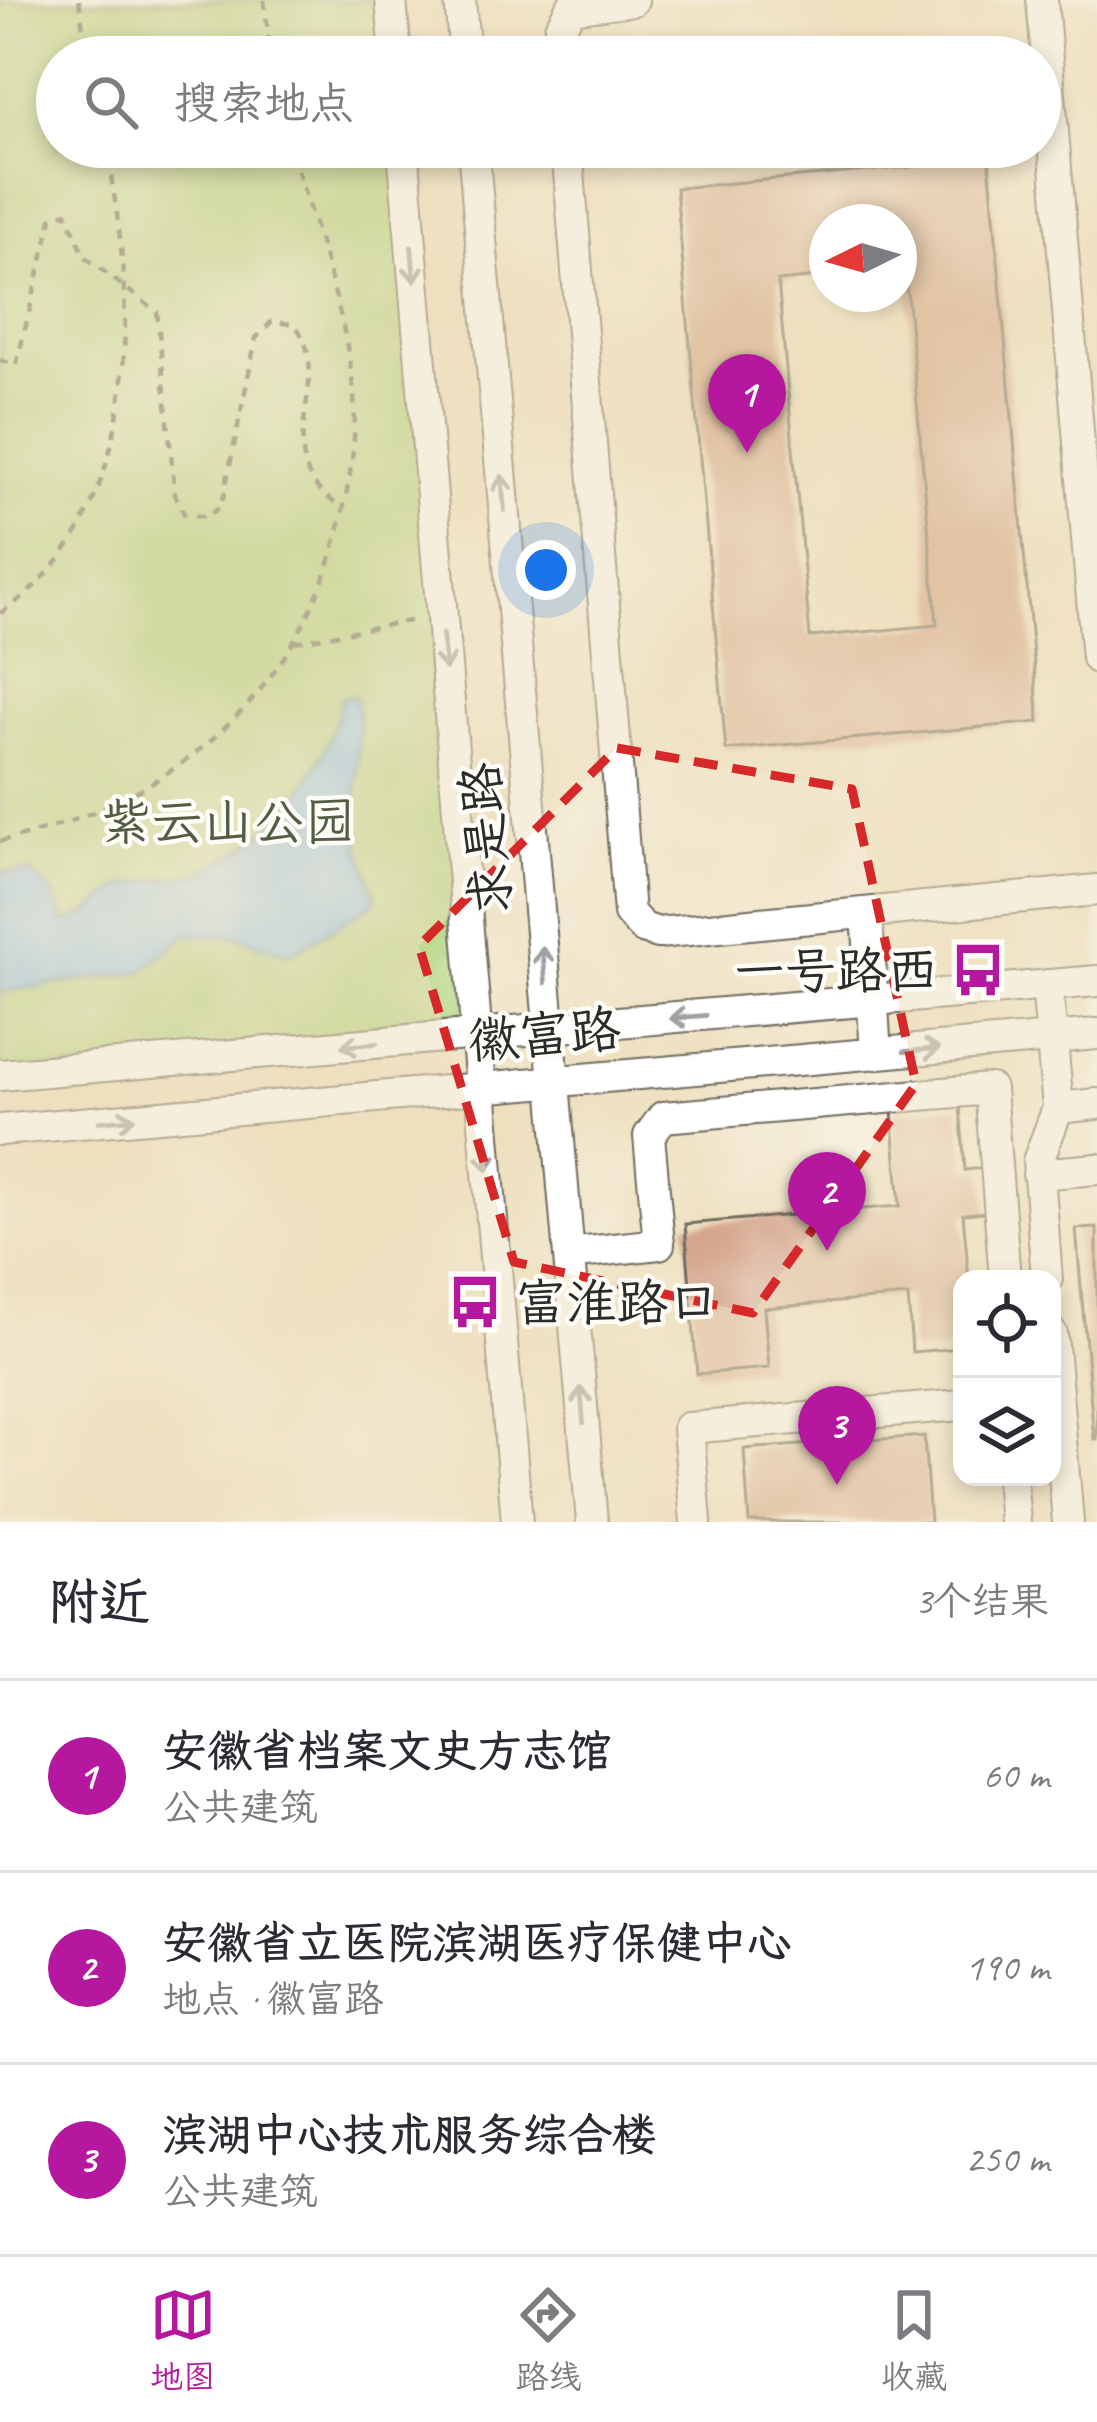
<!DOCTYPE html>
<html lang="zh">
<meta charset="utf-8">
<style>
:root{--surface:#fff;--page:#f2f2f3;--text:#2b2b33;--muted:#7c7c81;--line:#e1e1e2;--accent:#b5179e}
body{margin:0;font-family:Caveat,"LXGW WenKai TC",sans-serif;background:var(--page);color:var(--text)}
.controls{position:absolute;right:36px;bottom:36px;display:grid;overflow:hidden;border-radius:24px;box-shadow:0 6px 18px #0003}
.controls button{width:108px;height:108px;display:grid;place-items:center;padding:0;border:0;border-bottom:3px solid var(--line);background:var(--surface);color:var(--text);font:60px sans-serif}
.compass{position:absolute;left:809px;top:204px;width:108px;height:108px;border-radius:50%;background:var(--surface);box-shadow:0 6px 18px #0003;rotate:265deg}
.you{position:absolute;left:546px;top:570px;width:42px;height:42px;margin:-30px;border:9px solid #fff;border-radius:50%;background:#1a73e8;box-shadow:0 0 0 18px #1a73e833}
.badge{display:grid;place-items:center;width:78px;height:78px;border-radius:50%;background:var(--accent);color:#fff;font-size:39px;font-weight:700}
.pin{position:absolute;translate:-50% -99px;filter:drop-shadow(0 3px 6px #0008)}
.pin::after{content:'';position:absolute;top:63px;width:42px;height:36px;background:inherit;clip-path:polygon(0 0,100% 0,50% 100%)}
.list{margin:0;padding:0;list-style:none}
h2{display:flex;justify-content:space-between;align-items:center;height:156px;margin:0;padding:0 48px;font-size:51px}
h2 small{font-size:39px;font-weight:400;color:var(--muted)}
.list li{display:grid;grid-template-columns:78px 1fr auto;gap:36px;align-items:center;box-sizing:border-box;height:192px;padding:0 48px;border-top:3px solid var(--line)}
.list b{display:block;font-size:45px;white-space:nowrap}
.list p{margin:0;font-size:39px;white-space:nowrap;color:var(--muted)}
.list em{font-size:39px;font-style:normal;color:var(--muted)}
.icon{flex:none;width:66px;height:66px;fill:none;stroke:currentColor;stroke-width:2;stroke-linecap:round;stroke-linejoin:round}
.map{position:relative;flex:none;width:1097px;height:1522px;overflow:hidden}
.search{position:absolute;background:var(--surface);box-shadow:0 6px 18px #0003;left:36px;right:36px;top:36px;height:132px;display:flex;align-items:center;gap:30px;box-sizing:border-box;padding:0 42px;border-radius:66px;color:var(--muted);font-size:45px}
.sheet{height:732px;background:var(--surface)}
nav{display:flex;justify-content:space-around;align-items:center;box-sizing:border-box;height:168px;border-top:3px solid var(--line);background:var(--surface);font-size:33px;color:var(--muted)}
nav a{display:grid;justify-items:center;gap:6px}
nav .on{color:var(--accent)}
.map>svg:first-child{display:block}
</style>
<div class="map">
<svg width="1097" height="1522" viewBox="0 0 1097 1522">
<rect width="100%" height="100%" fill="#fdfcf7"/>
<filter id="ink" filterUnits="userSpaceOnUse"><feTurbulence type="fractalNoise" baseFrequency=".00833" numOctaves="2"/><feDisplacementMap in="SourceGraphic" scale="24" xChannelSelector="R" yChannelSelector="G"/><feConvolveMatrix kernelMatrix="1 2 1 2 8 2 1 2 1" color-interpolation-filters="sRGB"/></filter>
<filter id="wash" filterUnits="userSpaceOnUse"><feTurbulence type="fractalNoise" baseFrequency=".004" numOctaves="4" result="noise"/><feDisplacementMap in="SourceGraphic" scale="48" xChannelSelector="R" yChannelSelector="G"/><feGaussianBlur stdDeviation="2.7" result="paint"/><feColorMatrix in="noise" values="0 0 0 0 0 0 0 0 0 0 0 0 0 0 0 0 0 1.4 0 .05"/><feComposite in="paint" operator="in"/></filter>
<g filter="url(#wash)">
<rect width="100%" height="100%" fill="#eee0bf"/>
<path fill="#afd37d" stroke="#6d7f54" stroke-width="3" d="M0,0H391L396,57H57V147H403L476,1036L0,1075Z"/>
<path fill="#7cbcf0" stroke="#54748e" stroke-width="3" d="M355,696L359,719L355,830L377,901L290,954L234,936L186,935L141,972L0,992V873L31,872L52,892L64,922C90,920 103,894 127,885C150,876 177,883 200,872C276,839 324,776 342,697Z"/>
<g id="blocks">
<path fill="#d3a286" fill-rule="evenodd" d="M989,160L1039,722L726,750L676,188ZM827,222H899V270L905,269L937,625L810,637L778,281L827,276Z
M960,1106L965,1170L984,1168L988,1212L963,1214L969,1279H962V1348L912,1352L908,1296L764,1308L769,1368L697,1374L685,1224L900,1206L892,1111Z
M1097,1228V1439H1094L1076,1229Z
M924,1436L930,1522H749L744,1449Z"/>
</g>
</g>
<g filter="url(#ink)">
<use href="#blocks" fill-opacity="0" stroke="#6f6a5f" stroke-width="3"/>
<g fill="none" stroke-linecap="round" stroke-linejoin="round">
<defs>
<path id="minor" d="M391,0L396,57
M460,0L465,57
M1042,0L1097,658
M560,57V28L571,8L633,0
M403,147L517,1522
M473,147L592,1522
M567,147L629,913L643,928L658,933L1097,890
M867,913L876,1054
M1047,985L1058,1108L1097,1104
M0,1075L1097,981
M0,1130L1097,1034
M1038,1174L1097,1169
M569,1254L659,1244L649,1136L663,1117L990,1089L1005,1279
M1047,1279L1038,1161L1058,1108
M1052,1334L1068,1522
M1011,1477L1015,1522
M696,1522L688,1428L962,1405"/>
</defs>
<use href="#minor" stroke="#6f6a5f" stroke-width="34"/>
<path stroke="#6f6a5f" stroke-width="4.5" stroke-dasharray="9 9" stroke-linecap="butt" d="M79,0L87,57
M264,0L271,57
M0,360L16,366L52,218L66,212L85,257L157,312L175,494L184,514L208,517L222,504L256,338L272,321L295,325C340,382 258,463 344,508
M0,613C147,520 137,294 105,147
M295,642L414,620
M0,841C170,805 301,695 340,523C351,478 358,432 353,386C344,303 313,227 291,147"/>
<use href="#minor" stroke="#fff" stroke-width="30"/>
</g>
<defs><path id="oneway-shaft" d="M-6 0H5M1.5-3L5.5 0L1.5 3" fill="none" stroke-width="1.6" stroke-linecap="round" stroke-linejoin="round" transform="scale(3)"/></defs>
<g stroke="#a0a0a0">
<use href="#oneway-shaft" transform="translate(413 264) rotate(85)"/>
<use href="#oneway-shaft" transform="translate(503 493) rotate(-95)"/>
<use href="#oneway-shaft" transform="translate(444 652) rotate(85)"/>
<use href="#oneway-shaft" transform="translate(544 965) rotate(-95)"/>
<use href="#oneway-shaft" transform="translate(688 1017) rotate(175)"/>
<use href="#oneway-shaft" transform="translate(359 1045) rotate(175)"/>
<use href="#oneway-shaft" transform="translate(922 1050) rotate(-5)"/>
<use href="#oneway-shaft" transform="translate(117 1120) rotate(-5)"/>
<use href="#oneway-shaft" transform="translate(486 1153) rotate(85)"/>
<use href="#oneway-shaft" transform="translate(582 1405) rotate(-95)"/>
</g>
</g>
<path d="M0 0H1097V1522H0ZM617,748L852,789L916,1084L753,1313L514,1262L419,946Z" fill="#eee0bf" fill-opacity=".55" fill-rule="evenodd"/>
<path fill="none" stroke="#d62828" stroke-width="9" stroke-dasharray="24 15" stroke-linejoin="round" d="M617,748L852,789L916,1084L753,1313L514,1262L419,946Z"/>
<defs>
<symbol id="bus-bare" viewBox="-9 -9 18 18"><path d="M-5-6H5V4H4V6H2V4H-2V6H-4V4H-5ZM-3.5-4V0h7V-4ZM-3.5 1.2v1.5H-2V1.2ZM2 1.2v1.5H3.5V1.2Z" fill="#b5179e" stroke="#fdfcf7" stroke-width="2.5" paint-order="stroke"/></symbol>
</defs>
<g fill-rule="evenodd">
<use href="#bus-bare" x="940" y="932" width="76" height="76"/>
<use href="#bus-bare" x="437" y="1264" width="76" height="76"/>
</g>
<g text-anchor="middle" stroke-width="9" stroke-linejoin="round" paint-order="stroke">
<g font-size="51" fill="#535d44" stroke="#fdfcf7">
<text x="228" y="839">紫云山公园</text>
</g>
<g font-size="51" fill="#2b2b2b" stroke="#fdfcf7">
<text transform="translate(485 839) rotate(-95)" y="18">求是路</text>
<text transform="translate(544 1034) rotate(-5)" y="18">徽富路</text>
</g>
<g font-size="51" fill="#2b2b2b" stroke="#fdfcf7" text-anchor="end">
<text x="938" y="988">一号路西</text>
<text x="515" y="1320" text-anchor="start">富淮路口</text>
</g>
</g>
</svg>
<div class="controls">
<button><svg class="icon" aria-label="locate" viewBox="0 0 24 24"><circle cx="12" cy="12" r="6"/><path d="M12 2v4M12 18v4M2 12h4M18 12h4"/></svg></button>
<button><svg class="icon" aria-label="layers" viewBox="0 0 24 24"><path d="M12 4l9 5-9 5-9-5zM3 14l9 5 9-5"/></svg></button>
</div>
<svg class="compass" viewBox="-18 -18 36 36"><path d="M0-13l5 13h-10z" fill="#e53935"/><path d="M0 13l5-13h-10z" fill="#7c7c81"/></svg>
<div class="you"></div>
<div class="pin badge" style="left:747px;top:453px">1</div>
<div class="pin badge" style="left:827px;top:1251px">2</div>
<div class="pin badge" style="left:837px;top:1485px">3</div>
<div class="search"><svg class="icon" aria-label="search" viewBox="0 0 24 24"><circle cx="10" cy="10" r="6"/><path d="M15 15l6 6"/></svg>搜索地点</div>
</div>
<section class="sheet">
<h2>附近<small>3个结果</small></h2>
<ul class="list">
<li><span class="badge">1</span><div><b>安徽省档案文史方志馆</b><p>公共建筑</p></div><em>60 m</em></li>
<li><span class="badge">2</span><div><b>安徽省立医院滨湖医疗保健中心</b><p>地点 · 徽富路</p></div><em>190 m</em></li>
<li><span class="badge">3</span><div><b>滨湖中心技术服务综合楼</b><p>公共建筑</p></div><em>250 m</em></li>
</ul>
</section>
<nav>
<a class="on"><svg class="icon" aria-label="map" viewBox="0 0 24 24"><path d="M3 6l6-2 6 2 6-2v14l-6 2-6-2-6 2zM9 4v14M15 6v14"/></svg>地图</a>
<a><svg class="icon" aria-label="directions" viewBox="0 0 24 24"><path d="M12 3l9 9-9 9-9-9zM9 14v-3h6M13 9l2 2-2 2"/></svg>路线</a>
<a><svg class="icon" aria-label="saved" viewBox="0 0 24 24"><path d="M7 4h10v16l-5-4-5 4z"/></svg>收藏</a>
</nav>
